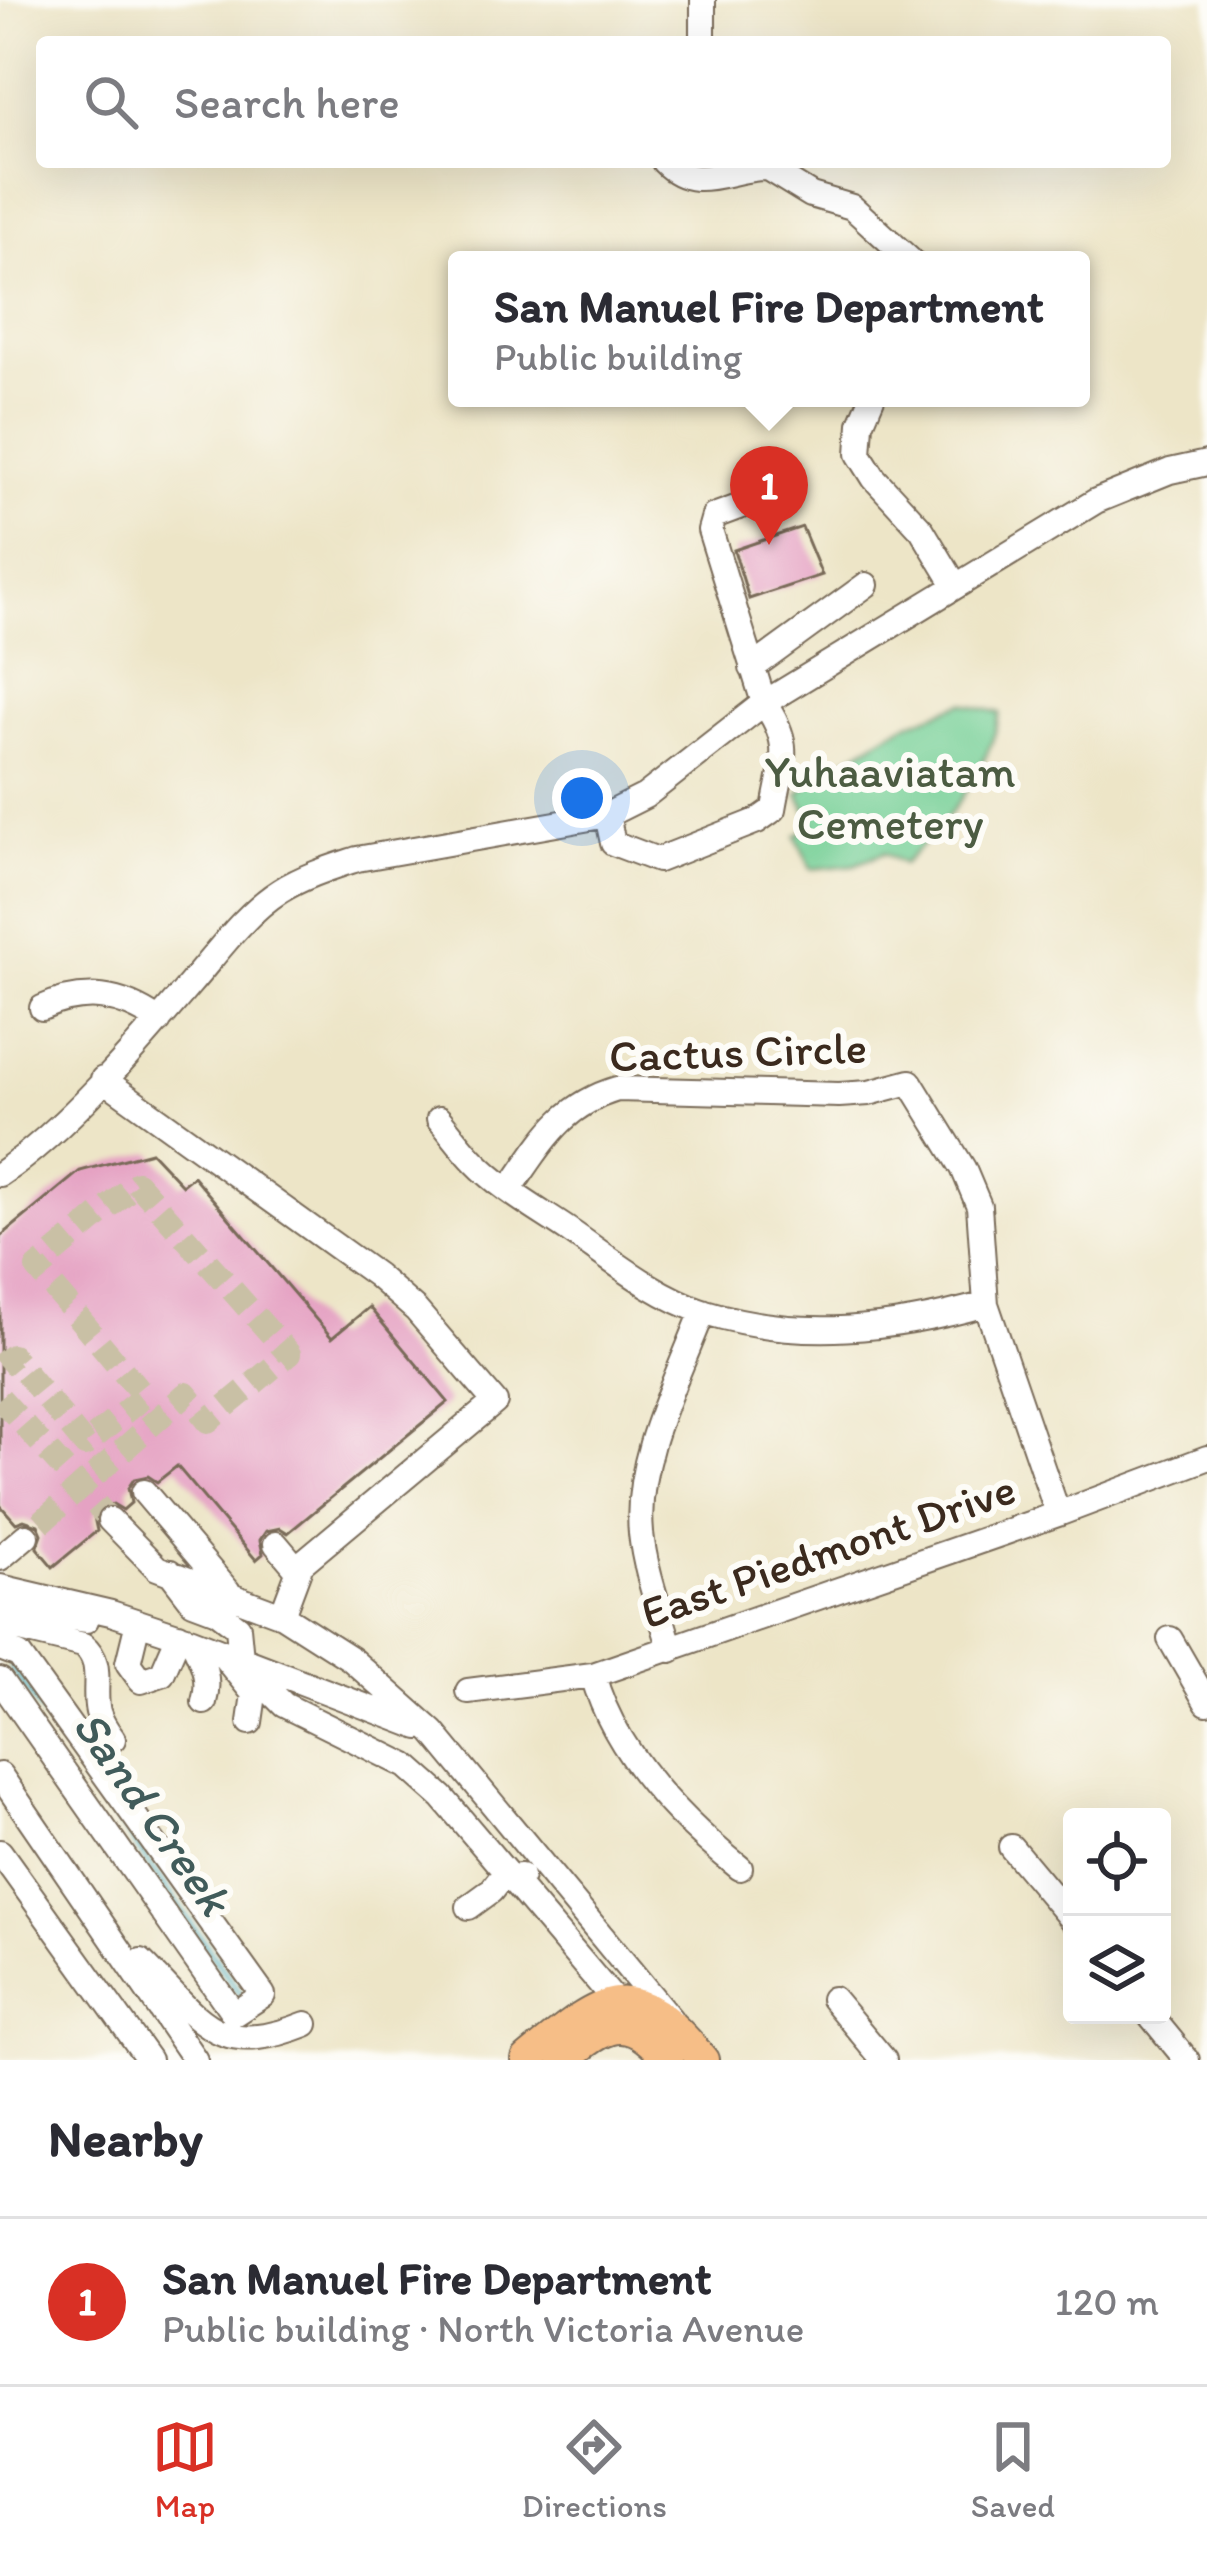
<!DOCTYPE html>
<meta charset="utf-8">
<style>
:root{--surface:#fff;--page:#f2f2f3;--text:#2b2b33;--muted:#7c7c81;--line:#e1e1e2;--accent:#d93025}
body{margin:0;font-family:Itim,sans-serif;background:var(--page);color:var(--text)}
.controls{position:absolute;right:36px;bottom:36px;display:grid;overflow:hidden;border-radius:12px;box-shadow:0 12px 48px #0002}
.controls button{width:108px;height:108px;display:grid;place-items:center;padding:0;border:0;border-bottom:3px solid var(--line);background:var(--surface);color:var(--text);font:60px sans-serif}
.you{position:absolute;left:582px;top:798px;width:42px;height:42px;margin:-30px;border:9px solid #fff;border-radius:50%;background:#1a73e8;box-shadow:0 0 0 18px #1a73e833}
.badge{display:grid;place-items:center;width:78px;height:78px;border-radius:50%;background:var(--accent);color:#fff;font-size:39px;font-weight:700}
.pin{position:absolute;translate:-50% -99px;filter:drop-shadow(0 3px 6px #0008)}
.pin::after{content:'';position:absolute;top:63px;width:42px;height:36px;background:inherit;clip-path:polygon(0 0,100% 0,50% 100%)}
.popup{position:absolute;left:448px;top:251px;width:642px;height:156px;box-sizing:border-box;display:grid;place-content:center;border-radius:12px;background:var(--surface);filter:drop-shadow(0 3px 9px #0005);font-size:39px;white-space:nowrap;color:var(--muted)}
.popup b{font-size:45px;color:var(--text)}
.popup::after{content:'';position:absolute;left:50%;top:100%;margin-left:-24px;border:24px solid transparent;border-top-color:var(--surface)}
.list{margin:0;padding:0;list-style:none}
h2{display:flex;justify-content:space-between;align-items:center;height:156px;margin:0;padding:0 48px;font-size:51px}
h2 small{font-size:39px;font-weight:400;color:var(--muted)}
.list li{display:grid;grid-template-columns:78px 1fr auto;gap:36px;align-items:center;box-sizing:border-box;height:168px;padding:0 48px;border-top:3px solid var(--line)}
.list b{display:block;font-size:45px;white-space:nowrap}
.list p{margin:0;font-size:39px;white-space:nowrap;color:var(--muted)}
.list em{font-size:39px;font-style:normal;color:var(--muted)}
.icon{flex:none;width:66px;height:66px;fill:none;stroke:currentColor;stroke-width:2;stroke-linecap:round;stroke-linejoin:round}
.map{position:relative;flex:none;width:1207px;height:2060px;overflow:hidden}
.search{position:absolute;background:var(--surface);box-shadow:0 12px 48px #0002;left:36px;right:36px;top:36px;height:132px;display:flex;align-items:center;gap:30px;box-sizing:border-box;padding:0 42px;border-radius:12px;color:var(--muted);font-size:45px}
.sheet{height:324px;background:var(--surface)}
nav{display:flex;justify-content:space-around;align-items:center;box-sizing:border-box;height:168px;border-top:3px solid var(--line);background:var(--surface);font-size:33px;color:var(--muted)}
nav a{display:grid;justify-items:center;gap:6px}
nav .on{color:var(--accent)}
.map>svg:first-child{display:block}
</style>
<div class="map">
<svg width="1207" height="2060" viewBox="0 0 1207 2060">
<rect width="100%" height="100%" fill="#fdfcf7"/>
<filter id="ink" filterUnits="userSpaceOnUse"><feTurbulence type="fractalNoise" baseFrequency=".00833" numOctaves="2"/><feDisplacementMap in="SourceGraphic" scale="24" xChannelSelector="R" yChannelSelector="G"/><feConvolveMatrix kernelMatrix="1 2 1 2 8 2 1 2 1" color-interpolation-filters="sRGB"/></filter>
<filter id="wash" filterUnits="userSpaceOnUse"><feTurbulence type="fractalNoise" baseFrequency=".004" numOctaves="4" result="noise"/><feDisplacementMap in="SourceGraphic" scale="48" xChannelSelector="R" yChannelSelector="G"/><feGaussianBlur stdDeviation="2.7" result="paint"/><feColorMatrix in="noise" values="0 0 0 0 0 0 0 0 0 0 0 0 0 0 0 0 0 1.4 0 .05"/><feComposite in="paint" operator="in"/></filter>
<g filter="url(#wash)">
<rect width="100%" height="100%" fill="#ede5c7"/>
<path fill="#75cf95" stroke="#587c5a" stroke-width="3" d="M963,703L1000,713C988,772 946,824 903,864L884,853L854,865L811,869L796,836L813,824L799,794L830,763L841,762L904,725Z"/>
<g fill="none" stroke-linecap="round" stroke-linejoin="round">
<path stroke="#4db7ca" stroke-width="6" d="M11,1667L240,1994"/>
</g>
<g id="blocks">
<path fill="#e5a2c3" d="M802,527L822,575L749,599L734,550Z
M151,1152L182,1185L193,1176L332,1338L369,1307L448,1402L288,1533L280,1528L266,1531L260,1540L263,1554L256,1560L177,1466L157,1482L148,1476L134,1479L128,1488L131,1503L123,1510L113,1504L99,1508L94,1517L97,1531L53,1567L37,1548L42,1534L38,1525L24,1520L16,1523L0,1505V1237L80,1171Z"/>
</g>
</g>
<g filter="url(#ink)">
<use href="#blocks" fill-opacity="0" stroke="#796b59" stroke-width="3"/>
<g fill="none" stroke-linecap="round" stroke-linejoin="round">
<path stroke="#c9c0a5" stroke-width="24" stroke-dasharray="24 12" stroke-linecap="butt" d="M0,1366L12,1356L85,1445L144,1396L37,1268L137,1183L289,1354L208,1421L186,1394L26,1536
M0,1398L110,1520"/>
<defs>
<path id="minor" d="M703,0V42
M664,162C696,195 729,167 767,168L811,195L852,207L910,260
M872,398L861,424L859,454L874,478L922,530L955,585
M752,668L866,585
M607,815L613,843L658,860L757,821L774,809C782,761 794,746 764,703L710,530L714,516L771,495
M42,1008C84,989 121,994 159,1021
M103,1079L376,1275L416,1310L495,1402L301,1564L282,1615
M439,1119C451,1133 462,1149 475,1162C502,1190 539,1210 571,1232C613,1261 656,1296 705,1312C799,1341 894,1330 986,1304
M0,1174C65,1131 139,1044 190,984C217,953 244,914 280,891C304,876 330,868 357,859L607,815L645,796L764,703L1096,501L1170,471L1207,463
M509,1190C542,1144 560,1106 617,1089L839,1095L869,1093L910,1082L963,1168L979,1206L986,1304L1058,1514
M144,1492L228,1591
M110,1520L157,1568L282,1615L351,1659L433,1732L671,2020
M276,1544L298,1570
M0,1558L26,1536
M170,1572L193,1602L217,1611L238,1627L241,1658
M0,1587L111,1613L192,1640L419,1727
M0,1607L86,1620
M138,1622L128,1663L141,1681L162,1674L179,1635
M0,1625L83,1645C105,1663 92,1688 98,1712C101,1722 107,1731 113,1739
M1170,1639L1207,1703
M192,1640C202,1661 211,1678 204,1702
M0,1648L19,1655L263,1995L234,2014L0,1680
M671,1650C661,1613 645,1572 641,1533C634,1458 677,1380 703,1311
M221,1653L254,1694L250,1722
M260,1668L267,1688L284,1705L407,1766L442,1797L615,2001
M593,1675C614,1752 679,1819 740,1868
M468,1691L593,1675L1058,1514L1207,1458
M0,1775L195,2060
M1011,1847L1072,1920
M0,1852L149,2060
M469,1907L491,1891L501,1878L521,1876
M141,1961C200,2019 215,2060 306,2024
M833,1999L884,2060
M1150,2015L1187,2060"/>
<path id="major" d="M527,2060C603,1997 631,1971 703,2060
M564,2060C607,2024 628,2011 668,2060"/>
</defs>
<use href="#minor" stroke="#796b59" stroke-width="28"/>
<use href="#major" stroke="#796b59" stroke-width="34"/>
<use href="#minor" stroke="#fff" stroke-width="24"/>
<use href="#major" stroke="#f6be87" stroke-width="30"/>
</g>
</g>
<g text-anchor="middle" stroke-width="12" stroke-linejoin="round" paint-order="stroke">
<g font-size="45" fill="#4c5c42" stroke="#fdfcf7">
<text x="890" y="787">Yuhaaviatam<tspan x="890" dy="52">Cemetery</tspan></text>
</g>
<g font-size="45" fill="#3b2a1e" stroke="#fdfcf7">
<text transform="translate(738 1051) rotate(-2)" y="16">Cactus Circle</text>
<text transform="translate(828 1550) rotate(-19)" y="16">East Piedmont Drive</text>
</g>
<g font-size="48" font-style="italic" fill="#415b5a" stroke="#fdfcf7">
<text transform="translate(153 1812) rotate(55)" y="17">Sand Creek</text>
</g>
</g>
</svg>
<div class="controls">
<button><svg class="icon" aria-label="locate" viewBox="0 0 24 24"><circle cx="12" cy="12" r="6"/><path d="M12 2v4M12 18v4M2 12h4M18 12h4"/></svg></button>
<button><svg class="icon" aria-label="layers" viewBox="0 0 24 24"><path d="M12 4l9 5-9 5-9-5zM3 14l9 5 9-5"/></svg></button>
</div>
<div class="you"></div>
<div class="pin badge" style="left:769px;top:545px">1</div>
<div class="popup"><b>San Manuel Fire Department</b>Public building</div>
<div class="search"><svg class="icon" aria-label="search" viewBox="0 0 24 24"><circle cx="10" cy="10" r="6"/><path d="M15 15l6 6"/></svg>Search here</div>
</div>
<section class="sheet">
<h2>Nearby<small></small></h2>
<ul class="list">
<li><span class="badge">1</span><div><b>San Manuel Fire Department</b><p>Public building · North Victoria Avenue</p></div><em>120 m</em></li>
</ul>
</section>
<nav>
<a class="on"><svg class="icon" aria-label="map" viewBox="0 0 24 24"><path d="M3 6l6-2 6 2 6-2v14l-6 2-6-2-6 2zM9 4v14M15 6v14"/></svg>Map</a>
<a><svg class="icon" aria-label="directions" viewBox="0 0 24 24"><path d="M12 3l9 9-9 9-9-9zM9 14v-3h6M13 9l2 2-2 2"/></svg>Directions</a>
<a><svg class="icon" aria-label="saved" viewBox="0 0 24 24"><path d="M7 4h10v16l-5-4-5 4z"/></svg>Saved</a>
</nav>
